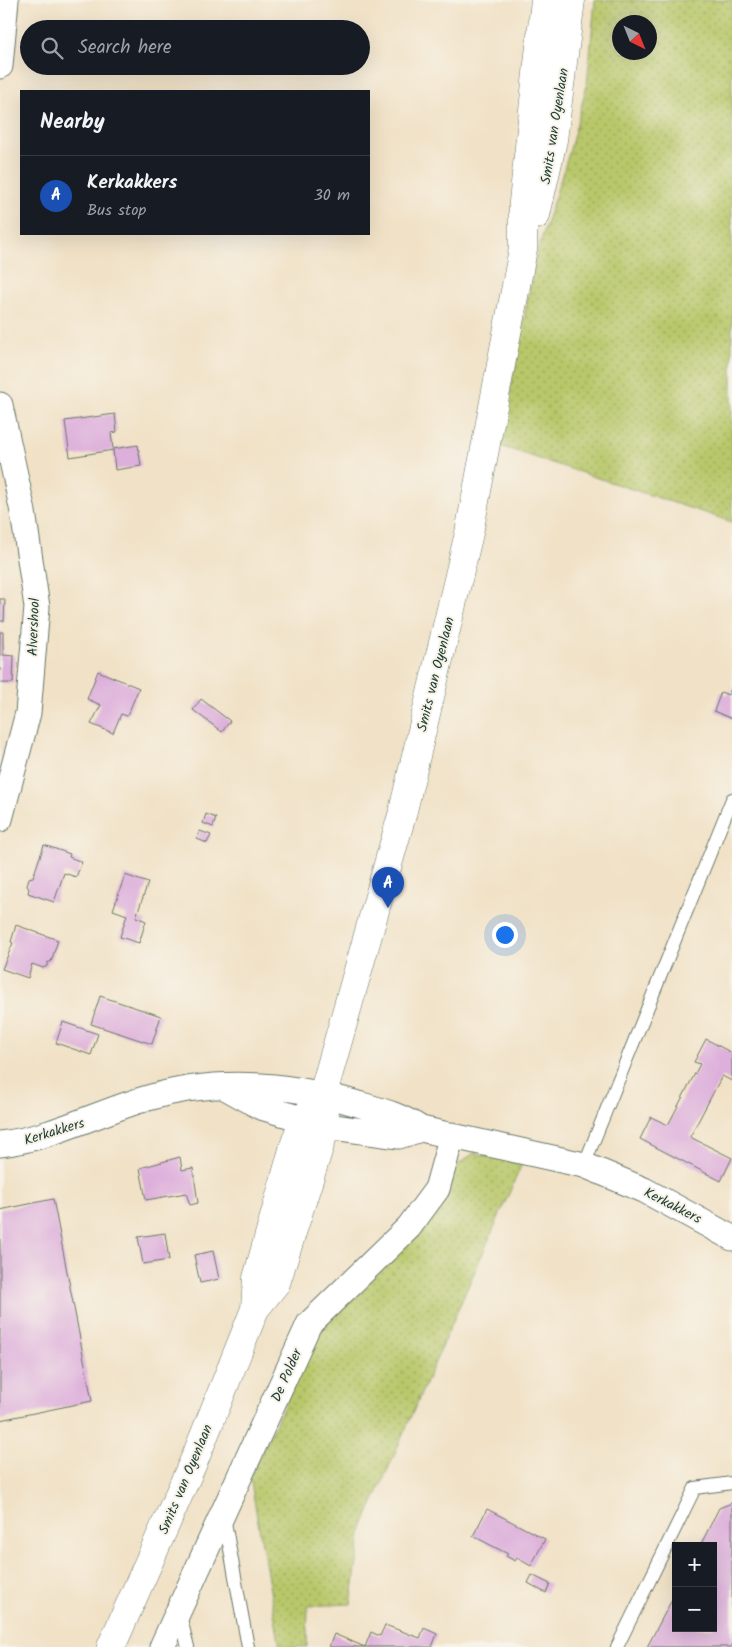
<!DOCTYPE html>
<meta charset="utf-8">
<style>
:root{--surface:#171b24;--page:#20242c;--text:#f1f3f6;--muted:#9ea1a6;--line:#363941;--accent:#0f766e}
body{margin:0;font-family:Kalam,sans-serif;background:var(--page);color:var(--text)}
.controls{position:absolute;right:15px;bottom:15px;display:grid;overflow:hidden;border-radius:0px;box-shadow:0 5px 20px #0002}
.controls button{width:45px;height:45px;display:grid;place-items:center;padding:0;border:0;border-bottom:1px solid var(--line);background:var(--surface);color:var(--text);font:25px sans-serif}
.compass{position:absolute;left:612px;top:15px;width:45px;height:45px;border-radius:50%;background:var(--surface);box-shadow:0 5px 20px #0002;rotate:137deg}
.you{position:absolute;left:504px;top:934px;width:18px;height:18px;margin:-12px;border:4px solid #fff;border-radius:50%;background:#1a73e8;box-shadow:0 0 0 8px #1a73e833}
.badge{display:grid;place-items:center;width:32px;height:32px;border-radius:50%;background:var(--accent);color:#fff;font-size:16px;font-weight:700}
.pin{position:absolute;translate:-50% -41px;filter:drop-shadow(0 1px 2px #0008)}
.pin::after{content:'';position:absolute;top:26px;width:18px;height:15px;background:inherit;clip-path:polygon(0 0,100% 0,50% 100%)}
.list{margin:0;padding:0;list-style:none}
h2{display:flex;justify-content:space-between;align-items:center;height:65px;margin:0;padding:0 20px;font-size:21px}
h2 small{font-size:16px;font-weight:400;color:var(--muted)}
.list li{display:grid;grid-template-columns:32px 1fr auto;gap:15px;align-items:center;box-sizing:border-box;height:80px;padding:0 20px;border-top:1px solid var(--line)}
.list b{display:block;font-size:19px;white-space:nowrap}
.list p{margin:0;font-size:16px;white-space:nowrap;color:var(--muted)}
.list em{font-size:16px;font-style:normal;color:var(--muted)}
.icon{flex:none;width:28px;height:28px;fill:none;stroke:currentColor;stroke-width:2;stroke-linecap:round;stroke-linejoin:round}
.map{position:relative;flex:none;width:732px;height:1647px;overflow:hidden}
.search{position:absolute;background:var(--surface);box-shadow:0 5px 20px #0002;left:20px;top:20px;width:350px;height:55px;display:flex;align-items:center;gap:12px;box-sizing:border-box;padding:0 18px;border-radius:28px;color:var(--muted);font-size:19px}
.panel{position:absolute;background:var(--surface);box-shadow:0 5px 20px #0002;left:20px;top:90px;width:350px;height:145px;border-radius:0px}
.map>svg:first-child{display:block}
</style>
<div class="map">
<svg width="732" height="1647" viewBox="0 0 732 1647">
<defs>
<pattern id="green-dots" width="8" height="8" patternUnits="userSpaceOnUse" patternTransform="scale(1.25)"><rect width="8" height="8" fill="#b8c769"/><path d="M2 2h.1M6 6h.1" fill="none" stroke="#95a357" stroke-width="1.8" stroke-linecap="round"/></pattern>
</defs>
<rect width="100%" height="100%" fill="#f7f3e8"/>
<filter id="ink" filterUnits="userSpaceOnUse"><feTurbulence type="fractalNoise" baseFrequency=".02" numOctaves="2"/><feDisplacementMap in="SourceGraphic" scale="10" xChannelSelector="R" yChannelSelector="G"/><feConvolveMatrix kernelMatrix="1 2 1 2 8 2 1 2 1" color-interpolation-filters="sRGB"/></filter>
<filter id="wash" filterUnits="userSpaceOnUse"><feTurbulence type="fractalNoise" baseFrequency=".0096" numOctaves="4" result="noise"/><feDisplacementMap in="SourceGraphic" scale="20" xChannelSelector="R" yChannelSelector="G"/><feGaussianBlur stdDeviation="1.12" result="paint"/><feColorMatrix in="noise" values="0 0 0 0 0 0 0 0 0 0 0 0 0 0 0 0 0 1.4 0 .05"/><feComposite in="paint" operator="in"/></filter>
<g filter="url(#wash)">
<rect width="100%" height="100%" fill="#f1e2c7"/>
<path fill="url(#green-dots)" stroke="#6c824e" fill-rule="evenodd" d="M595,0H732V522L500,446L535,259L569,153L587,85ZM620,22H650V52H620Z
M474,1153L522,1164L362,1528L351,1604L308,1606L307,1647H280L250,1477L320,1330L443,1204L452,1169Z"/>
<g id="blocks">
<path fill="#ddafdb" d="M115,414L117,432L111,433L113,449L138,445L141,466L115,470L113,450L70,457L65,421Z
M0,599H5L4,621H0Z
M0,632H3V655L14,656L13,683H0Z
M98,671L139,688L127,716L121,714L113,733L91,724L101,705L87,699Z
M732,686V719L714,711L721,692L728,695Z
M201,699L230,721L222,732L193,710Z
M206,814L216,818L213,827L203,823Z
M200,831L211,835L207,843L197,839Z
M44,845L70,854L69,857L82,862L76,877L64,873L54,902L28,893L29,889L27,886L29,878L33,877Z
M125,875L148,883L136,917L146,921L139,943L120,937L127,915L113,910Z
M16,925L58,940L51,962H48L47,966L43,968L32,964L28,978L2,969L13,943L11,942Z
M100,996L161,1016L152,1044L91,1024Z
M63,1022L98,1034L91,1055L56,1043Z
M706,1039L732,1053V1081L722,1076L690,1137L732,1158L721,1181L640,1139L651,1117L668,1125L700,1064L694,1062Z
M180,1157L182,1170L193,1168L198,1203L190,1205L186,1193L146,1200L140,1168Z
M53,1199L92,1401L0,1420V1210Z
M165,1233L169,1260L143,1264L138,1237Z
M213,1251L219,1279L200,1283L194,1255Z
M732,1503V1647H647L676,1592V1628H713V1546H700L719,1508Z
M487,1509L545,1539L531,1566L517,1558L515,1561L506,1556L508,1554L473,1536Z
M532,1575L550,1584L546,1593L528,1583Z
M385,1625L420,1638L424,1628L437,1634L432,1647H329L334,1634L365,1647L371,1632L380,1636Z"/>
</g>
</g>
<g filter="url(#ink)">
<use href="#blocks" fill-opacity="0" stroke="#687767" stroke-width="1"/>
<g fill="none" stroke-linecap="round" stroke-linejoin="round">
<defs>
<path id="lane" d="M584,1165L732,799
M224,1517L248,1647
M180,1615L188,1647
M617,1647L695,1488L732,1483"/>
<path id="street" d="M0,66L6,0
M0,405L23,512L37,607L28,713L0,819
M225,1087L261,1107L326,1126L399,1136L421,1129
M0,1144C53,1138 98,1112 148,1098C217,1077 290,1084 358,1104C383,1111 399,1115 421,1129L584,1165L644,1190L732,1238
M162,1647L309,1324L409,1227L437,1189L452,1135"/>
<path id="secondary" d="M536,215L553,140L571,0
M255,1309L257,1278L294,1146L303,1120L323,1094
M111,1647L196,1456L255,1309L276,1283L326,1126L323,1094L402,815L469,533L523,249V202L545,0"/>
</defs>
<use href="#lane" stroke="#687767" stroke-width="14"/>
<use href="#street" stroke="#687767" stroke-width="27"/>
<use href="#secondary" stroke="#687767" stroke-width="29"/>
<use href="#lane" stroke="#fff" stroke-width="12"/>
<use href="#street" stroke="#fff" stroke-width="25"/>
<use href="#secondary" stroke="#fff" stroke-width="28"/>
</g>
</g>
<g text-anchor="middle" stroke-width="4" stroke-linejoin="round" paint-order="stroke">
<g font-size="14" fill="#1f3d34" stroke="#f7f3e8">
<text transform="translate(554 126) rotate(-81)" y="5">Smits van Oyenlaan</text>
<text transform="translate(33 627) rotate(-88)" y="5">Alvershool</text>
<text transform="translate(435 674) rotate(-76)" y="5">Smits van Oyenlaan</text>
<text transform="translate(54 1131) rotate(-17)" y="5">Kerkakkers</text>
<text transform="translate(673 1205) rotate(27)" y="5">Kerkakkers</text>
<text transform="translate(286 1375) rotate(-66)" y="5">De Polder</text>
<text transform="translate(185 1479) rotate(-67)" y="5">Smits van Oyenlaan</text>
</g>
</g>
</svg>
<div class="controls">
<button>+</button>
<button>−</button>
</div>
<svg class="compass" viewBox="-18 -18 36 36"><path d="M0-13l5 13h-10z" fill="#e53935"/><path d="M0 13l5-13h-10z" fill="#9ea1a6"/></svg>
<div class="you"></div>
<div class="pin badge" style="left:388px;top:908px;background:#1a4fb4">A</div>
<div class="search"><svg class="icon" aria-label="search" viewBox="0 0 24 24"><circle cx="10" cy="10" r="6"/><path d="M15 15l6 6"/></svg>Search here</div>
<section class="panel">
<h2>Nearby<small></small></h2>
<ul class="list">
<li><span class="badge" style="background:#1a4fb4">A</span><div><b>Kerkakkers</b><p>Bus stop</p></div><em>30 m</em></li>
</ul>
</section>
</div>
